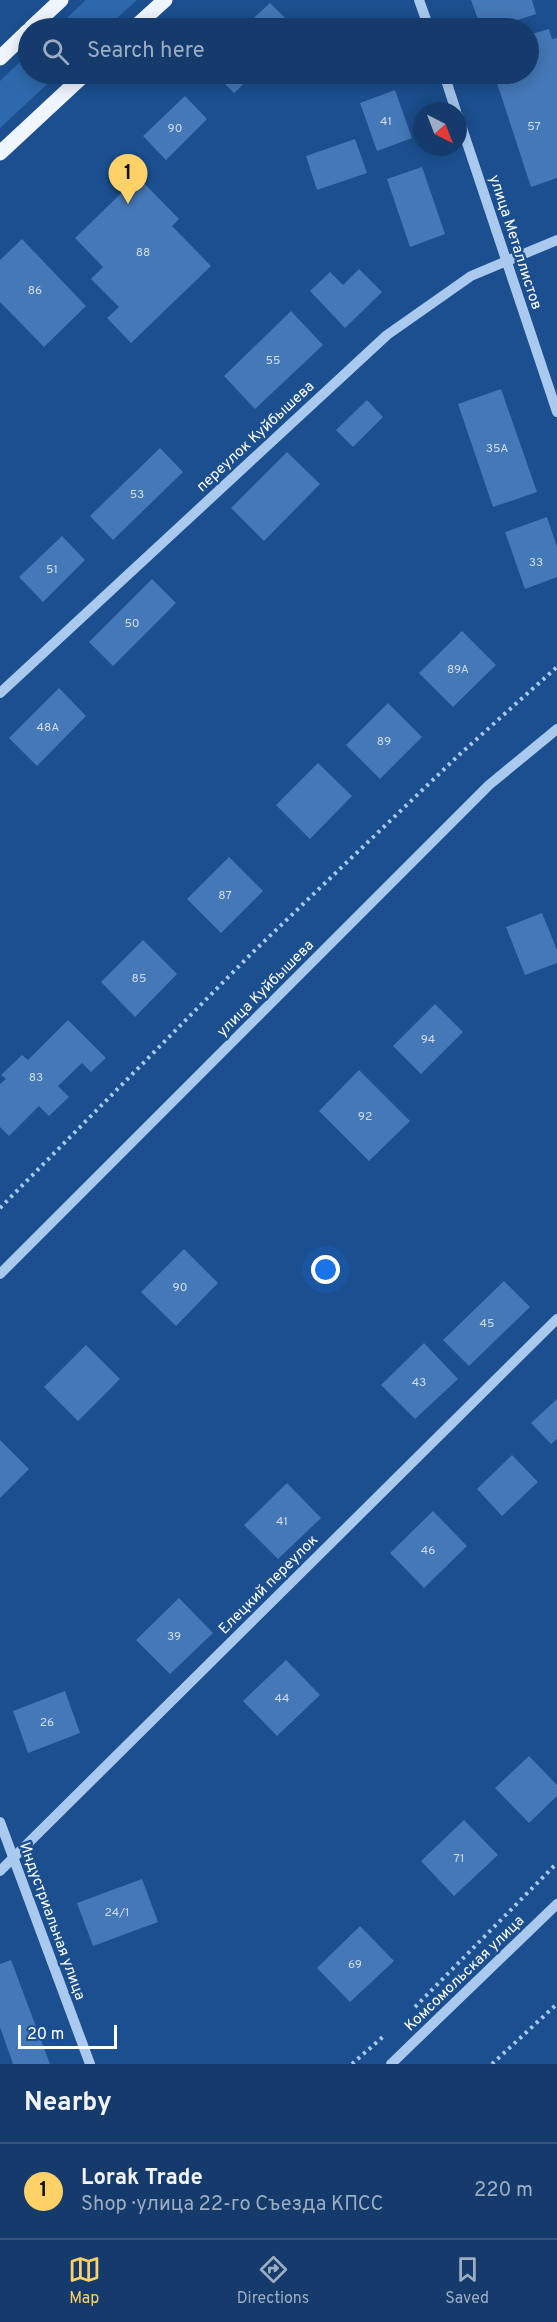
<!DOCTYPE html>
<meta charset="utf-8">
<style>
:root{--surface:#143b6b;--page:#214673;--text:#f1f3f6;--muted:#9dadc1;--line:#33557e;--accent:#ffd166}
body{margin:0;font-family:Overpass,sans-serif;background:var(--page);color:var(--text)}
.compass{position:absolute;left:413px;top:102px;width:54px;height:54px;border-radius:50%;background:var(--surface);box-shadow:0 3px 15px #0003;rotate:138deg}
.scale{position:absolute;left:18px;bottom:15px;width:99px;box-sizing:border-box;padding-left:6px;border:3px solid #fff;border-top:0;font-size:16px;line-height:21px;white-space:nowrap;color:#fff;-webkit-text-stroke:4px #1b4f8f;paint-order:stroke}
.you{position:absolute;left:326px;top:1270px;width:21px;height:21px;margin:-15px;border:4px solid #fff;border-radius:50%;background:#1a73e8;box-shadow:0 0 0 9px #1a73e833}
.badge{display:grid;place-items:center;width:39px;height:39px;border-radius:50%;background:var(--accent);color:#111;font-size:20px;font-weight:700}
.pin{position:absolute;translate:-50% -50px;filter:drop-shadow(0 2px 3px #0008)}
.pin::after{content:'';position:absolute;top:32px;width:21px;height:18px;background:inherit;clip-path:polygon(0 0,100% 0,50% 100%)}
.list{margin:0;padding:0;list-style:none}
h2{display:flex;justify-content:space-between;align-items:center;height:78px;margin:0;padding:0 24px;font-size:26px}
h2 small{font-size:20px;font-weight:400;color:var(--muted)}
.list li{display:grid;grid-template-columns:39px 1fr auto;gap:18px;align-items:center;box-sizing:border-box;height:96px;padding:0 24px;border-top:2px solid var(--line)}
.list b{display:block;font-size:22px;white-space:nowrap}
.list p{margin:0;font-size:20px;white-space:nowrap;color:var(--muted)}
.list em{font-size:20px;font-style:normal;color:var(--muted)}
.icon{flex:none;width:33px;height:33px;fill:none;stroke:currentColor;stroke-width:2;stroke-linecap:round;stroke-linejoin:round}
.map{position:relative;flex:none;width:557px;height:2064px;overflow:hidden}
.search{position:absolute;background:var(--surface);box-shadow:0 3px 15px #0003;left:18px;right:18px;top:18px;height:66px;display:flex;align-items:center;gap:15px;box-sizing:border-box;padding:0 21px;border-radius:33px;color:var(--muted);font-size:22px}
.sheet{height:174px;background:var(--surface)}
nav{display:flex;justify-content:space-around;align-items:center;box-sizing:border-box;height:84px;border-top:2px solid var(--line);background:var(--surface);font-size:16px;color:var(--muted)}
nav a{display:grid;justify-items:center;gap:3px}
nav .on{color:var(--accent)}
.map>svg:first-child{display:block}
</style>
<div class="map">
<svg width="557" height="2064" viewBox="0 0 557 2064">
<rect width="100%" height="100%" fill="#1b4f8f"/>
<path fill="#2e69ad" d="M86,0H137L106,28H56Z
M28,54V74H58L0,128V81Z"/>
<path fill="#4478b7" d="M471,0H532L536,14L493,28H481Z
M270,3L295,28H243Z
M549,29L552,39L557,38V178L531,187L494,74H528V35Z
M215,74H254L234,93Z
M395,90L412,138L377,151L360,103Z
M185,96L207,119L166,160L143,136Z
M355,139L367,173L317,190L306,156Z
M422,167L445,234L410,247L387,179Z
M138,177L179,219L172,226L211,266L131,343L107,318L119,307L91,279L103,267L75,238Z
M22,239L86,306L44,347L0,302V260Z
M359,269L382,292L345,328L310,291L330,272L343,285Z
M291,311L323,345L255,409L224,376Z
M501,389L537,492L493,507L458,404Z
M367,400L383,417L353,447L336,430Z
M160,448L183,472L113,540L90,516Z
M287,452L320,484L264,541L231,508Z
M547,517L557,547V577L525,589L505,532Z
M62,536L85,560L43,602L19,577Z
M152,579L176,603L113,666L89,642Z
M462,631L496,665L453,707L419,673Z
M59,688L86,716L37,766L9,738Z
M388,703L422,737L380,779L346,745Z
M318,763L352,796L310,839L276,805Z
M229,857L263,891L221,933L187,899Z
M542,913L557,950V963L525,975L506,927Z
M143,940L177,974L135,1017L101,982Z
M435,1004L463,1032L421,1074L393,1046Z
M68,1020L106,1058L91,1072L82,1063L58,1086L69,1097L49,1116L39,1106L9,1136L0,1127V1084L6,1079L1,1075L22,1055L28,1060Z
M359,1070L410,1121L369,1161L319,1111Z
M184,1249L218,1283L176,1326L141,1292Z
M504,1281L530,1307L469,1366L443,1340Z
M424,1343L458,1379L415,1419L381,1385Z
M86,1345L120,1379L78,1421L44,1387Z
M557,1399V1439L551,1444L531,1423Z
M0,1440L29,1469L0,1498Z
M512,1455L538,1482L502,1516L477,1489Z
M287,1483L321,1518L278,1559L244,1525Z
M433,1511L467,1546L424,1588L390,1553Z
M179,1598L213,1633L170,1674L136,1640Z
M286,1660L320,1695L277,1736L243,1701Z
M65,1691L80,1733L28,1753L13,1711Z
M529,1756L557,1785V1796L529,1823L495,1788Z
M464,1820L498,1855L454,1896L421,1861Z
M142,1879L158,1922L93,1946L77,1903Z
M360,1926L394,1961L350,2002L317,1968Z
M11,1960L50,2064H13L0,2027V1964Z"/>
<g fill="none" stroke-linecap="round" stroke-linejoin="round">
<path stroke="#a9c9ee" stroke-width="4" stroke-dasharray="3 4.5" stroke-linecap="butt" d="M0,1208L253,952L460,754L557,667
M415,2007L557,1863
M352,2064L385,2035
M492,2064L557,2004"/>
<path stroke="#a9c9ee" stroke-width="10" d="M419,0L429,28
M444,74L456,111
M458,116L557,412
M0,693L387,335L471,276L557,240
M0,1274L489,785L557,729
M0,1822L90,2064
M0,1871L557,1319
M391,2064L557,1904"/>
<path stroke="#f0f6ff" stroke-width="15" d="M31,28L61,0
M134,28L165,0
M0,58L28,31
M0,153L85,74"/>
</g>
<g text-anchor="middle" stroke-width="5" stroke-linejoin="round" paint-order="stroke">
<g font-size="12" fill="#d0dded">
<text x="386" y="125">41</text>
<text x="534" y="130">57</text>
<text x="175" y="132">90</text>
<text x="143" y="256">88</text>
<text x="35" y="294">86</text>
<text x="273" y="364">55</text>
<text x="497" y="452">35А</text>
<text x="137" y="498">53</text>
<text x="536" y="566">33</text>
<text x="52" y="573">51</text>
<text x="132" y="627">50</text>
<text x="458" y="673">89А</text>
<text x="48" y="731">48А</text>
<text x="384" y="745">89</text>
<text x="225" y="899">87</text>
<text x="139" y="982">85</text>
<text x="428" y="1043">94</text>
<text x="36" y="1081">83</text>
<text x="365" y="1120">92</text>
<text x="180" y="1291">90</text>
<text x="487" y="1327">45</text>
<text x="419" y="1386">43</text>
<text x="282" y="1525">41</text>
<text x="428" y="1554">46</text>
<text x="174" y="1640">39</text>
<text x="282" y="1702">44</text>
<text x="47" y="1726">26</text>
<text x="459" y="1862">71</text>
<text x="117" y="1916">24/1</text>
<text x="355" y="1968">69</text>
</g>
<g font-size="15" fill="#fff" stroke="#1b4f8f">
<text transform="translate(516 242) rotate(72)" y="5">улица Металлистов</text>
<text transform="translate(255 436) rotate(-43)" y="5">переулок Куйбышева</text>
<text transform="translate(265 988) rotate(-45)" y="5">улица Куйбышева</text>
<text transform="translate(268 1584) rotate(-45)" y="5">Елецкий переулок</text>
<text transform="translate(53 1921) rotate(70)" y="5">Индустриальная улица</text>
<text transform="translate(464 1973) rotate(-44)" y="5">Комсомольская улица</text>
</g>
</g>
</svg>
<svg class="compass" viewBox="-18 -18 36 36"><path d="M0-13l5 13h-10z" fill="#e53935"/><path d="M0 13l5-13h-10z" fill="#9dadc1"/></svg>
<div class="scale">20 m</div>
<div class="you"></div>
<div class="pin badge" style="left:128px;top:204px">1</div>
<div class="search"><svg class="icon" aria-label="search" viewBox="0 0 24 24"><circle cx="10" cy="10" r="6"/><path d="M15 15l6 6"/></svg>Search here</div>
</div>
<section class="sheet">
<h2>Nearby<small></small></h2>
<ul class="list">
<li><span class="badge">1</span><div><b>Lorak Trade</b><p>Shop · улица 22-го Съезда КПСС</p></div><em>220 m</em></li>
</ul>
</section>
<nav>
<a class="on"><svg class="icon" aria-label="map" viewBox="0 0 24 24"><path d="M3 6l6-2 6 2 6-2v14l-6 2-6-2-6 2zM9 4v14M15 6v14"/></svg>Map</a>
<a><svg class="icon" aria-label="directions" viewBox="0 0 24 24"><path d="M12 3l9 9-9 9-9-9zM9 14v-3h6M13 9l2 2-2 2"/></svg>Directions</a>
<a><svg class="icon" aria-label="saved" viewBox="0 0 24 24"><path d="M7 4h10v16l-5-4-5 4z"/></svg>Saved</a>
</nav>
